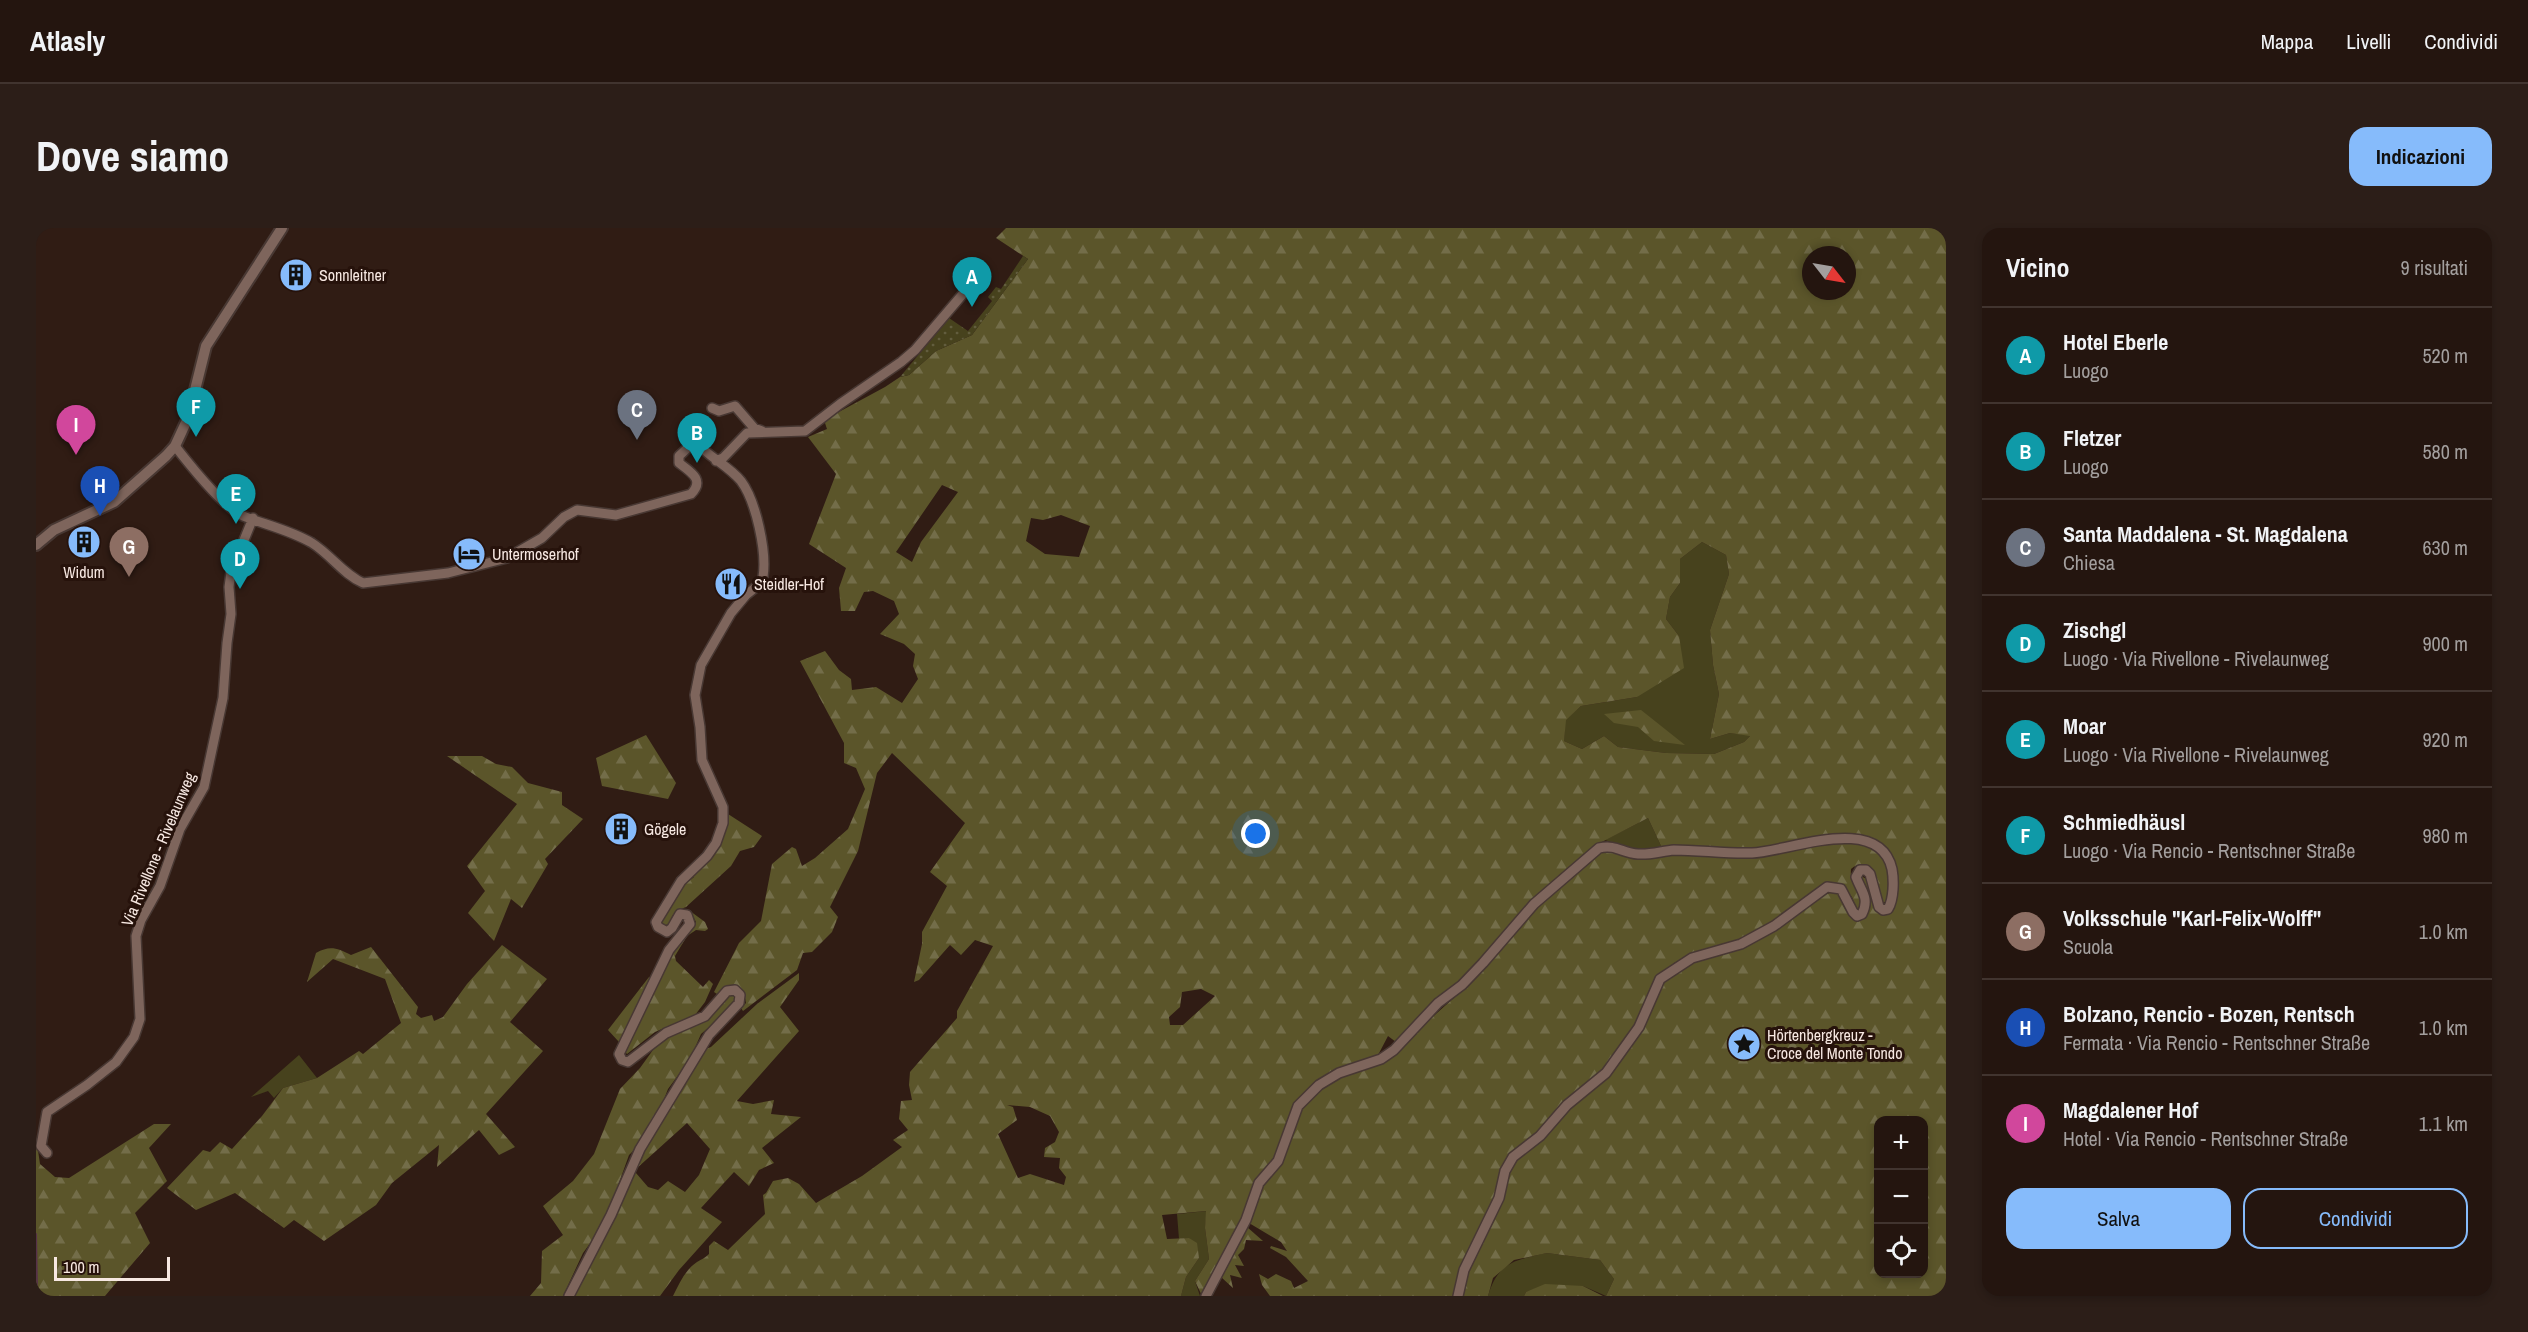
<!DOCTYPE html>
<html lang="it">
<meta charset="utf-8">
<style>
:root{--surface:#24150f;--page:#2c1e18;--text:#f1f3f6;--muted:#a39f9e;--line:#41342f;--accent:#86bbfb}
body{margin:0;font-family:"Archivo Narrow",sans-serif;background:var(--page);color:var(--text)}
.controls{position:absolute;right:18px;bottom:18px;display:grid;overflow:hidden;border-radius:12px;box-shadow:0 3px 9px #0003}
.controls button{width:54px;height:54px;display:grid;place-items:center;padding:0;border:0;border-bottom:2px solid var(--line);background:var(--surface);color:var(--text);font:30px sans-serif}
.compass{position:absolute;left:1766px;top:18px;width:54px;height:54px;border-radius:50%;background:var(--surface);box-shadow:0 3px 9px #0003;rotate:121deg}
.scale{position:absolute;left:18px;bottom:15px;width:116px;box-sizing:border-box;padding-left:6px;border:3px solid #f7e8e2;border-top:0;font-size:16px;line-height:21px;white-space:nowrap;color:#f7e8e2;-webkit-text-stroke:4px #26120b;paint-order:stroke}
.you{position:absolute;left:1220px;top:606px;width:21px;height:21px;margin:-15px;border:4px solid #fff;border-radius:50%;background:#1a73e8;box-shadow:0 0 0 9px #1a73e833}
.badge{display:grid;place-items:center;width:39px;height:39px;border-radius:50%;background:var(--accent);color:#fff;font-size:20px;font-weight:700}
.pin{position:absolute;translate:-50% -50px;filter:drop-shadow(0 2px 3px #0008)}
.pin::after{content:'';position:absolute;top:32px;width:21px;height:18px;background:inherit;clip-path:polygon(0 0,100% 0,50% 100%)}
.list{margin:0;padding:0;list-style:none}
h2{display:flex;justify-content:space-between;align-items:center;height:78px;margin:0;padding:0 24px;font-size:26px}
h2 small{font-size:20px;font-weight:400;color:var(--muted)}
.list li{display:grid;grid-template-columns:39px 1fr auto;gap:18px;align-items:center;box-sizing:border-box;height:96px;padding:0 24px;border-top:2px solid var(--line)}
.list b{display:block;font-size:22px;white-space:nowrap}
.list p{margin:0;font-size:20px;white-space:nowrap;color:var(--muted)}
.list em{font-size:20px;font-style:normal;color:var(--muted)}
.actions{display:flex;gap:12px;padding:18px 24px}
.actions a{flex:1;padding:14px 0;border:2px solid var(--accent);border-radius:18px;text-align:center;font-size:21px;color:var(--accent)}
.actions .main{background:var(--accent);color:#111}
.icon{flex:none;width:33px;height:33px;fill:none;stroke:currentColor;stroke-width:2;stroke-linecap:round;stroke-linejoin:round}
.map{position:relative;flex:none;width:1910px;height:1068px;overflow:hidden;border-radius:18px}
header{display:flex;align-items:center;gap:36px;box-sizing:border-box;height:84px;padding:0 30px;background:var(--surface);border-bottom:2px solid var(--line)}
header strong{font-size:28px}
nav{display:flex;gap:33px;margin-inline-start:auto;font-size:21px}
.intro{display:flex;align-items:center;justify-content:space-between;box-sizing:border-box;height:144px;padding:0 36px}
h1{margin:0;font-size:42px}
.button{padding:15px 27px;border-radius:18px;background:var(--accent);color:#111;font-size:21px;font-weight:700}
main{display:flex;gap:36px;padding:0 36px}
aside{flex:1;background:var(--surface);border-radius:18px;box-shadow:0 3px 9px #0003}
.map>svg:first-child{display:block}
</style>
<header>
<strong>Atlasly</strong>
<nav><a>Mappa</a><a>Livelli</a><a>Condividi</a></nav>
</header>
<div class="intro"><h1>Dove siamo</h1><a class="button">Indicazioni</a></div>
<main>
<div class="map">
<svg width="1910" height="1068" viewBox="0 0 1910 1068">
<defs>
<pattern id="forest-firs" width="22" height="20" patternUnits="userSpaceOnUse" patternTransform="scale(1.5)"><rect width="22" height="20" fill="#5b552a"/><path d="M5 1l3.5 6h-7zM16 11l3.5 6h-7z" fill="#736d49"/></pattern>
<pattern id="garden-dots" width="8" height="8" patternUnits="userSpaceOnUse" patternTransform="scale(1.5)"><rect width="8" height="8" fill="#47421d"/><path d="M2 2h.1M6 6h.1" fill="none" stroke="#625d3e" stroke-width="1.8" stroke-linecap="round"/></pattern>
</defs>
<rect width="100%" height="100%" fill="#301c14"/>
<path fill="#47421d" d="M1666,314L1690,327L1693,346L1674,402L1677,437L1683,466L1674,511L1694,505L1715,507L1708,514L1678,526L1630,525L1582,519L1568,508L1546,521L1528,513L1529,492L1545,478L1601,469L1643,408L1630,391L1634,369L1644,355V331Z
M1612,590L1626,620L1601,623L1569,612Z
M263,827L281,850L247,860L238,870L232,863L215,869Z
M1171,983L1169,1000L1173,1031L1159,1053L1164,1068H1145L1150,1049L1163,1030L1153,1010L1143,1011L1141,986Z
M1511,1025L1564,1032L1578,1051L1570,1068L1547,1058L1490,1064L1488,1068H1452C1462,1034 1479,1032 1511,1025Z"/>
<path fill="url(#forest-firs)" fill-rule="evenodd" d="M970,0H1910V1068H1570L1578,1051L1564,1032L1511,1025L1478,1032L1457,1050L1452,1068H1424L1430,1043L1480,930L1535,876L1572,846L1627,753L1657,733L1708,720L1758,690L1784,668L1800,663C1808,673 1810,688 1821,694C1841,686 1828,666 1823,650L1825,648L1834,653L1841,684L1846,687L1852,685L1858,677L1848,619L1842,614L1799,607L1717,623L1626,620L1612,590L1562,616L1546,629L1497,674L1424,755L1399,773L1360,814L1352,808L1341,829L1302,843L1260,876L1247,917L1185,1036L1166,1068L1159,1053L1173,1031L1169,1000L1170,983L1126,987L1131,1011L1153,1010L1161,1015L1163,1030L1150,1049L1145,1068H637C643,1056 649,1042 661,1034C666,1031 669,1030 673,1026V1018L678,1013L692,1022L729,986L727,967L730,965L737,953L752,950L763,956L780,975L826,948L866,919L857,912L872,902L863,891L865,873L876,872L873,857L874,844L921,790V783L957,718L939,712L925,727L914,717L883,752L878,754L886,716V704L911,658L894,644L929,595L856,525L841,545L822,623L794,679L802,689L796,704L776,724L767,725L761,742L707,783L705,780L710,775C709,764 702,759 692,758L681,766L678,764L703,715L725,693L736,636L756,619L760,621L766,638L779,630L812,601L829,561L820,540L808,535V515L764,433L789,423L803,442L815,451L816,462L840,459L866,475L882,451L877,438L879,426L868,416L844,406L863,386L858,373L837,363L828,364L819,383H805L803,360L810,340L773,316L800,246L772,209L791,201L788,192L849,159L864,149L873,147L900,123L936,107L992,31L960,10ZM1775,27H1811V63H1775ZM906,257L922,264L885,314L876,334L860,324ZM1025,287L1054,298L1043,329L1009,326L990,313L995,290L1007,292ZM1666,314L1690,327L1693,346L1674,402L1677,437L1683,466L1674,511L1694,505L1714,508L1708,514L1678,526L1630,525L1582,519L1568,508L1546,521L1528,513L1530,492L1545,478L1601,469L1648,440L1643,408L1630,391L1634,369L1644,355V331ZM1165,761L1179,768L1147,797H1134L1133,789L1144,779L1146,764ZM971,877L994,879L1014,888L1023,904L1019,914L1009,920L1008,929L1024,930L1023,940L1030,949L1028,957L994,946L982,950L962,906L981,892L977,879ZM1842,892H1888V1046H1842Z
M1605,482L1649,517L1618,513L1602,499L1578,495L1568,486Z
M610,507L640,555L632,571L566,558L560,530Z
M411,528H446L460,536L476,539L492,555L526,564V577L547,591L509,631L512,636L486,680L475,671L458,713L432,685L449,663L431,638L481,576Z
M692,586L726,608L718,619L704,623L695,638L650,679C639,683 636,686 633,696L627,698L625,695L626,690L651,650L653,653L658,649L655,647C676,632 687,611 692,586Z
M1805,613C1815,616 1825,615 1834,618C1855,624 1858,657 1851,673L1847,675L1845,672C1844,657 1835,624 1815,641C1814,650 1817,655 1824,661L1825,678L1822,681L1819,678L1816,669L1805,657L1796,656L1736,695L1705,712L1654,726L1638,735L1622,749L1612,767L1600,797L1568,841L1532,872L1502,905L1475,926L1460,970L1418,1068H1234L1226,1057L1223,1046L1232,1051L1240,1046L1255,1053L1258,1060L1272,1053L1250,1029L1234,1020L1235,1018L1251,1023L1245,1014L1213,995L1226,956L1265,880L1285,859L1304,848L1346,834L1429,760L1500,678L1562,626L1574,620L1636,626L1717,629Z
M654,683L669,694L672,701L669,703L660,702L651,708L639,728L640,733L667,759L673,752L677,756L669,774L659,787L619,804L591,826L589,824L625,751L635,724L660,694Z
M466,717L511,751L474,794L507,823L450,886L479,919L463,927L443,902L401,939L403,917L356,955L340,977L288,1013L258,992L248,1000L199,965L160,982L131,960L167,922L174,924L184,914L196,921L226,888L247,860L281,850L323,823L327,826L365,795L349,751L297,731L271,754L280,725C294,717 301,720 315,727L335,719L382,779L380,786L385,790L396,787L398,793L407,789L431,756Z
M763,745V752L744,779L763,803L701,873L717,876L738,872L735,886L765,889L726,920L738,935L723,942L713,958L698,944L665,980L686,994L643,1042L624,1068H537L596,945H600L612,959L622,962L632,953L649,964L663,947L674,921L651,895L600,941L598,940L667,822L675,819L721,776Z
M613,749L617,750L588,808L583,814L572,802Z
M692,767H698V777L665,806L654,831L632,861L623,884L602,918L593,927L574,980L563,1003L547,1025L527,1068H494L505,1055L506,1023L527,1007L507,978L537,953L558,926L584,861L604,840L622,815L673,790Z
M118,896H135L113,920L131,953L99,985L114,1015L69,1068H0V909L4,936L19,949L33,950Z
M1211,999L1227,1013L1210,1012L1208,1021L1202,1027L1208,1038L1199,1037L1206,1050L1194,1047L1197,1060L1185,1049Z
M1509,1056L1547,1058L1567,1068H1488L1490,1064Z"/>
<path fill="url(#garden-dots)" d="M987,28L992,31L936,107L900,123L873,147L864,149L913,90L932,103L956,73L952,69L960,59L965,61Z"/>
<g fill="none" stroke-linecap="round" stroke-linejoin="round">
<path stroke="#563148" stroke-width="2" d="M0,1006L1,1062L3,1068"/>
<defs>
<path id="minor" d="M676,180L683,183L699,178L718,200L726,203
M139,218C153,236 187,279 207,288C230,297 254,302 276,315C295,327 307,346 327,355L412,345L471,330L506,310L528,289L541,282L580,287L655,266C669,252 655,244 643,235V228L659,213C672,229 692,237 705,253C720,273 731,324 727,349
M680,233L687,230L711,205L769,203L804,176L865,134L879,122L926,67
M11,925L5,918L11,884L51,857L80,834L98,809L104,791L100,708L105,692L124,658L144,601L168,559L187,470L191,415L195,386L193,359L195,344L217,290
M533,1068L575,987L604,921L673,807L703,775L704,767L699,762L691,763L669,788L630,805L592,834L586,832L583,826L633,722L654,696L651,687L644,686L636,700L631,704L622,699L620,694L645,653L671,628L680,615L687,595V579L666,532L664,499L659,467L665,437L695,385L710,367L725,355
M1170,1068L1210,992L1223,955L1242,933L1262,878L1283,857L1303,845L1345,831L1358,822L1402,775L1426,757L1447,735L1498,676L1563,620C1580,616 1586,625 1602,626C1614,627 1626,623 1638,622C1664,622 1690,626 1716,625C1751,624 1843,584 1856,641C1858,652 1858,671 1852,681L1847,682L1843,679L1834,646L1830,642H1824L1820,649C1825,663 1834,670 1826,686L1821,688L1817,684L1805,661L1791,659L1738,698L1705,716L1656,730L1624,751L1603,799L1570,845L1531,877L1504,908L1477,929L1469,943L1463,970L1428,1042L1422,1068"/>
<path id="tertiary" d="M0,317L18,302L78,274L130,228L139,218L152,190L170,118L246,0"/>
</defs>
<use href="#minor" stroke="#483833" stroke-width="12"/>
<use href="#tertiary" stroke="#483833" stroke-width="14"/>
<use href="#minor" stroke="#7e655c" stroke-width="9"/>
<use href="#tertiary" stroke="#7e655c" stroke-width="10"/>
</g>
<defs>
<symbol id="building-disc" viewBox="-11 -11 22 22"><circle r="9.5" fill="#86bbfb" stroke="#26120b"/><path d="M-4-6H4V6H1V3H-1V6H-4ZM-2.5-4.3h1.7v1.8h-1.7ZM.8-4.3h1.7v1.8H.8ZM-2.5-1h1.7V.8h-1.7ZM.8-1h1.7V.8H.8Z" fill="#111"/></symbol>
<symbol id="hotel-disc" viewBox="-11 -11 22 22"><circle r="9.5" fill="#86bbfb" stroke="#26120b"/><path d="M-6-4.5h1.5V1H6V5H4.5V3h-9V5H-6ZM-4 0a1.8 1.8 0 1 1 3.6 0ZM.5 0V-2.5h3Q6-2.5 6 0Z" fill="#111"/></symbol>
<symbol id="restaurant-disc" viewBox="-11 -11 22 22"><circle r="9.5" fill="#86bbfb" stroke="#26120b"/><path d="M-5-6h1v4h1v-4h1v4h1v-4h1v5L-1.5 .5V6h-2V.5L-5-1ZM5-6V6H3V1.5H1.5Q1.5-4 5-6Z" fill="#111"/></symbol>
<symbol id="sight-disc" viewBox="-11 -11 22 22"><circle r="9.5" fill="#86bbfb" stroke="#26120b"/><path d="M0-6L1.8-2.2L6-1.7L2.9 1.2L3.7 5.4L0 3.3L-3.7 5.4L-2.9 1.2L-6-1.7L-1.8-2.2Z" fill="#111"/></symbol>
</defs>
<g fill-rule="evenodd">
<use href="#building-disc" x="241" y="28" width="38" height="38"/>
<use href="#building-disc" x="29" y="295" width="38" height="38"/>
<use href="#hotel-disc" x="414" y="307" width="38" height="38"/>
<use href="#restaurant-disc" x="676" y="337" width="38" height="38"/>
<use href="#building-disc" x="566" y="582" width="38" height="38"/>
<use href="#sight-disc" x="1689" y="797" width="38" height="38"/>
</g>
<g text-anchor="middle" stroke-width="6" stroke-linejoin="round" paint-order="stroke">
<g font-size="16" fill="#f7e8e2" stroke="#26120b" text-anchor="start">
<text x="283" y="53">Sonnleitner</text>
<text x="456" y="332">Untermoserhof</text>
<text x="48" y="350" text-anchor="middle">Widum</text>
<text x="718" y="362">Steidler-Hof</text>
<text x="608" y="607">Gögele</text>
<text x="1731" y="813">Hörtenbergkreuz -<tspan x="1731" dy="18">Croce del Monte Tondo</tspan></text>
</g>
<g font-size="16" fill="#f7e8e2" stroke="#26120b">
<text transform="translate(122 621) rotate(-67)" y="6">Via Rivellone - Rivelaunweg</text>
</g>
</g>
</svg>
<div class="controls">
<button>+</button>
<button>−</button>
<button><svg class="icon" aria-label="locate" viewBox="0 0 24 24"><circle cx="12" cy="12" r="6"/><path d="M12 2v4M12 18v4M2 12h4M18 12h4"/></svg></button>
</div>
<svg class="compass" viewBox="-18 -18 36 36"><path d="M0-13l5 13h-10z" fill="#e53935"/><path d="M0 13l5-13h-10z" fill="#a39f9e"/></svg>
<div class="scale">100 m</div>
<div class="you"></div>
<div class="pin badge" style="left:936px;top:79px;background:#0f9aa8">A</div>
<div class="pin badge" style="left:661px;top:235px;background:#0f9aa8">B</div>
<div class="pin badge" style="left:601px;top:212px;background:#6b7280">C</div>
<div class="pin badge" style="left:204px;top:361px;background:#0f9aa8">D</div>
<div class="pin badge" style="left:200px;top:296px;background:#0f9aa8">E</div>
<div class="pin badge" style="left:160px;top:209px;background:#0f9aa8">F</div>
<div class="pin badge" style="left:93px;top:349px;background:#8d6e63">G</div>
<div class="pin badge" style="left:64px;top:288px;background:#1a4fb4">H</div>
<div class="pin badge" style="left:40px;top:227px;background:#d1479c">I</div>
</div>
<aside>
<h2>Vicino<small>9 risultati</small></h2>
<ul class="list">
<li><span class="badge" style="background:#0f9aa8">A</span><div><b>Hotel Eberle</b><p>Luogo</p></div><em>520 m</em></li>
<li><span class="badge" style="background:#0f9aa8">B</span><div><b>Fletzer</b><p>Luogo</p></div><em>580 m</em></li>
<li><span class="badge" style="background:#6b7280">C</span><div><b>Santa Maddalena - St. Magdalena</b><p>Chiesa</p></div><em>630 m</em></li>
<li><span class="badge" style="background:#0f9aa8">D</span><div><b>Zischgl</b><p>Luogo · Via Rivellone - Rivelaunweg</p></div><em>900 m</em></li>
<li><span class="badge" style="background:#0f9aa8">E</span><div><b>Moar</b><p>Luogo · Via Rivellone - Rivelaunweg</p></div><em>920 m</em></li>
<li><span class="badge" style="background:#0f9aa8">F</span><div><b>Schmiedhäusl</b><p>Luogo · Via Rencio - Rentschner Straße</p></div><em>980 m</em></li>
<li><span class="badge" style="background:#8d6e63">G</span><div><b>Volksschule &quot;Karl-Felix-Wolff&quot;</b><p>Scuola</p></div><em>1.0 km</em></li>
<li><span class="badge" style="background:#1a4fb4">H</span><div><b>Bolzano, Rencio - Bozen, Rentsch</b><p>Fermata · Via Rencio - Rentschner Straße</p></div><em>1.0 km</em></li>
<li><span class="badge" style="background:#d1479c">I</span><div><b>Magdalener Hof</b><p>Hotel · Via Rencio - Rentschner Straße</p></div><em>1.1 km</em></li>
</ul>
<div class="actions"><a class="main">Salva</a><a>Condividi</a></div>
</aside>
</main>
